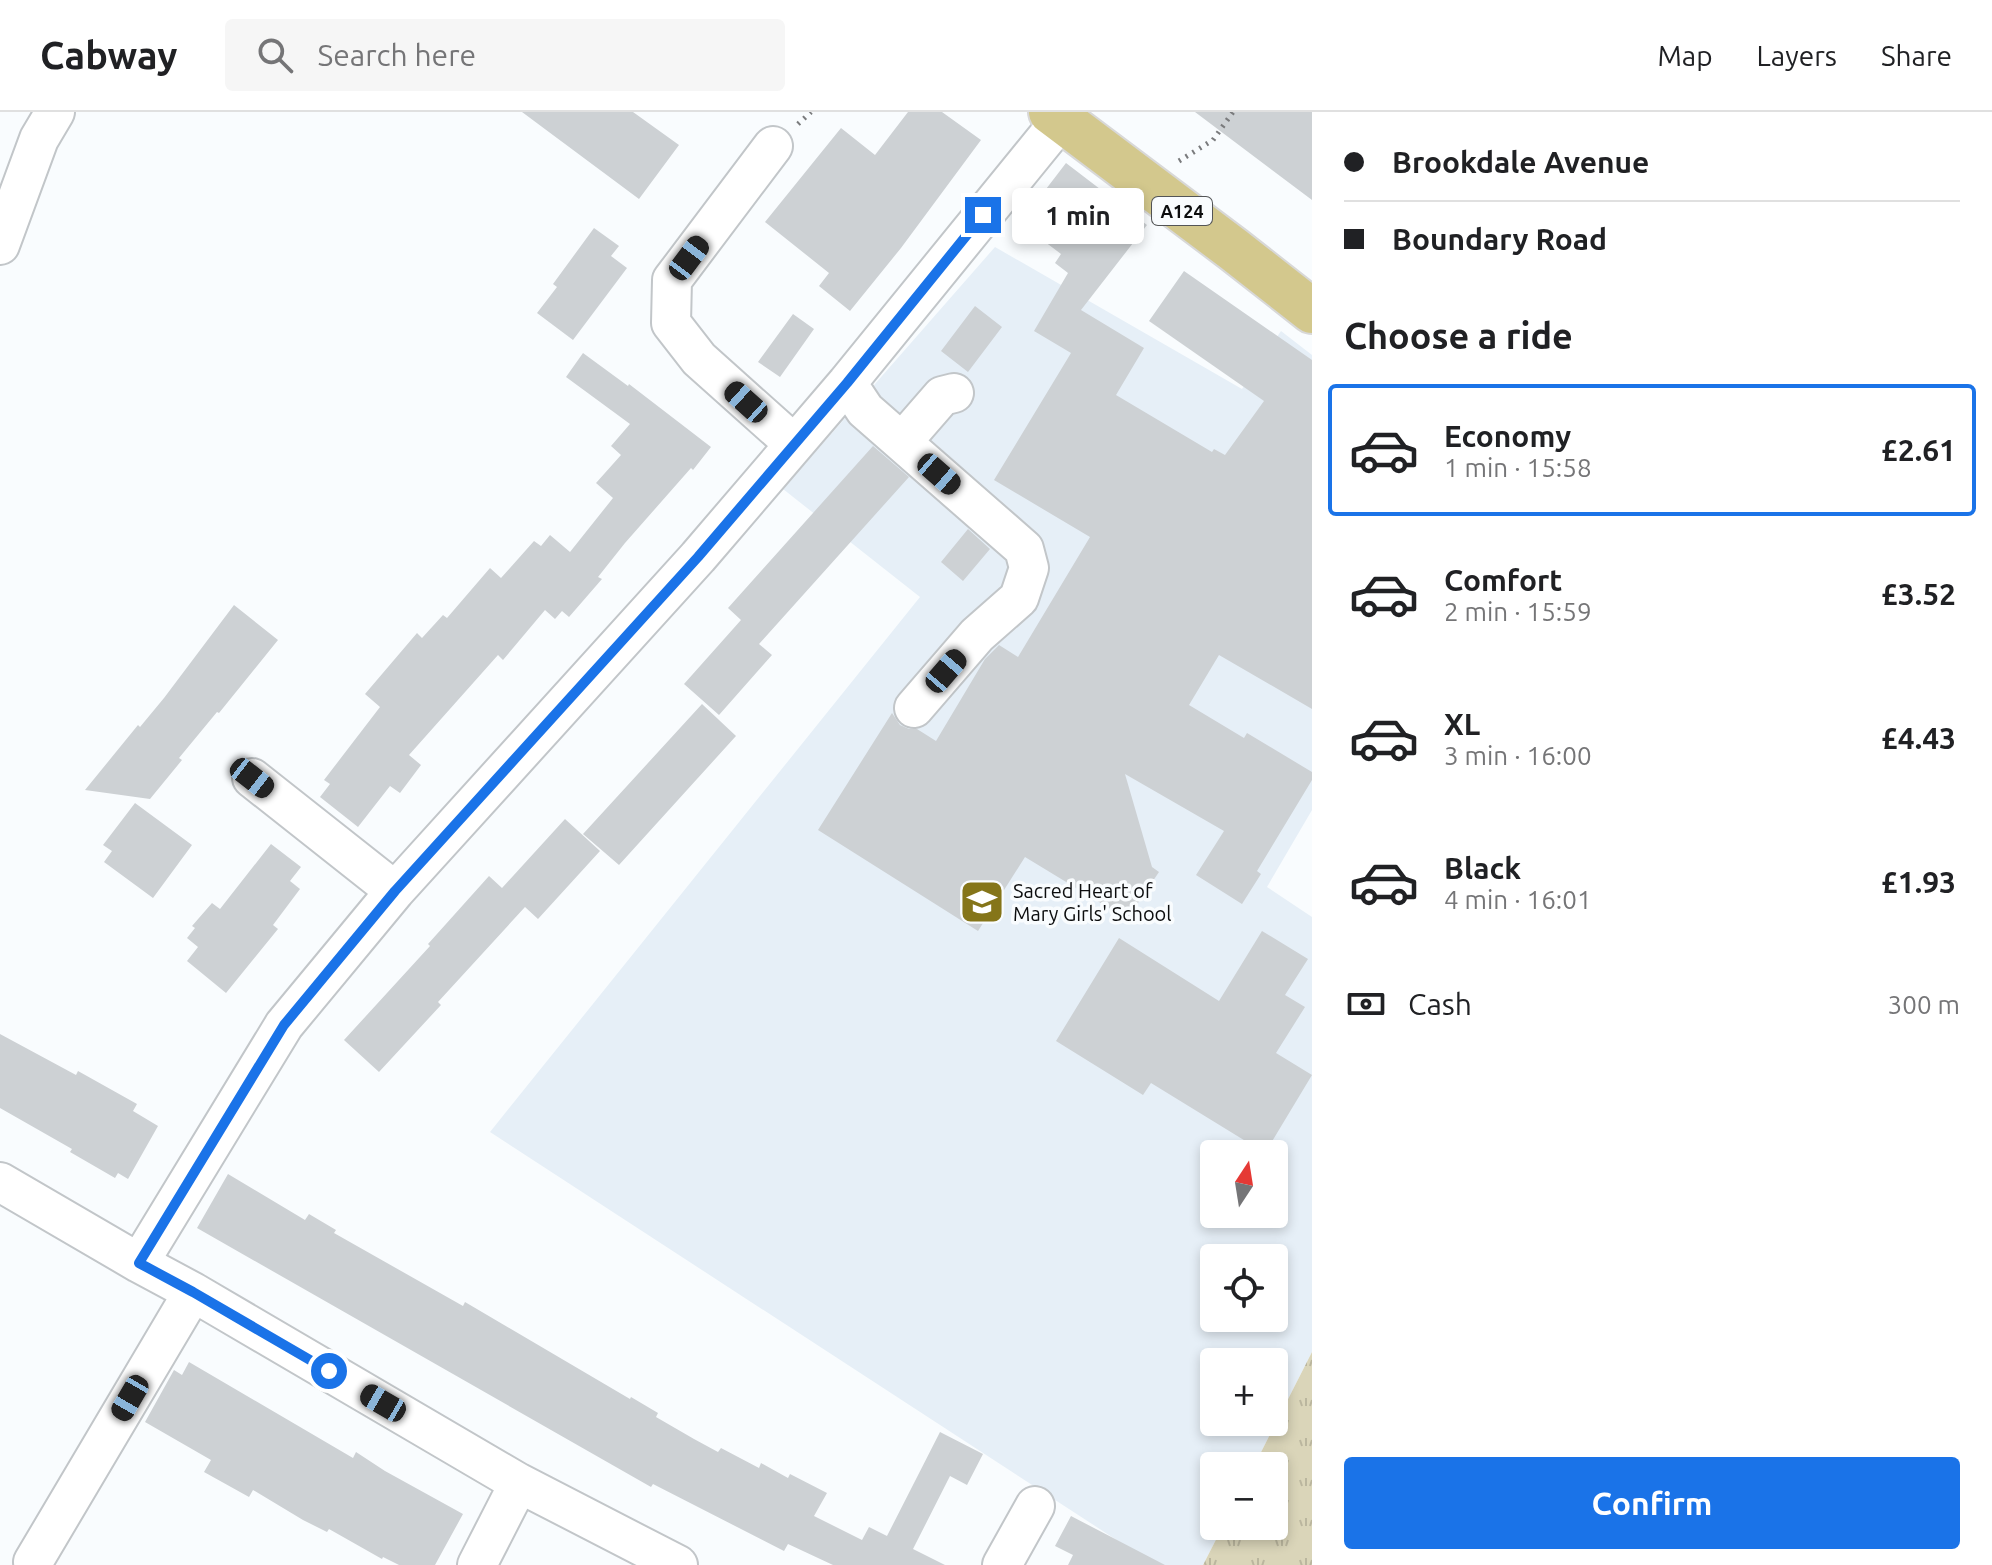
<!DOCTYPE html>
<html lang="en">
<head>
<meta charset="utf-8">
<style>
  body { margin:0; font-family:Ubuntu,sans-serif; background:#f6f6f6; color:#202124; height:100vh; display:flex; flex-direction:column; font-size:30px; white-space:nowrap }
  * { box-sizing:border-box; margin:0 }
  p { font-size:26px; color:#757577 }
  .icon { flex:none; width:44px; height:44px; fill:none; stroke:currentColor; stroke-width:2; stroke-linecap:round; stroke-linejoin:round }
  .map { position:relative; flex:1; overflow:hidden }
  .sheet { display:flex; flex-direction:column; background:#fff; width:680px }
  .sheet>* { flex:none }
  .top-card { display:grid; align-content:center; height:176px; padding:0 32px; background:#fff }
  .needle { width:52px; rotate:12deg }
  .tools { position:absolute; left:1200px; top:1028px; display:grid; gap:16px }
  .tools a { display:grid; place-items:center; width:88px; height:88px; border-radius:8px; background:#fff; box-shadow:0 4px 12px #0003; font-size:40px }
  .end { position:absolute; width:36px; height:36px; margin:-18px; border:10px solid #1a73e8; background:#fff; box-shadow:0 0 0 4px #fff }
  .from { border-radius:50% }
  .bubble { position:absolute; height:56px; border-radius:8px; background:#fff; box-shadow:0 4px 12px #0003; font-size:26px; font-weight:700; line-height:56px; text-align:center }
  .car { position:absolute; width:24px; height:48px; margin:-24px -12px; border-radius:10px; box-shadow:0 0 6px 2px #0007; background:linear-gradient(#222 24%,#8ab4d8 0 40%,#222 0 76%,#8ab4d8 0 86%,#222 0) }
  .top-card b { display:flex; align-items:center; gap:28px; height:76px; font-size:30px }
  .top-card b+b { border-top:2px solid #e0e0e0 }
  .top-card i { width:20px; height:20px; background:#202124 }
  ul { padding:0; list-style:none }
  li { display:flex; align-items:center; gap:24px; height:132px; margin:0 16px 12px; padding:0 16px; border:4px solid transparent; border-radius:8px }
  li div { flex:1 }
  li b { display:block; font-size:30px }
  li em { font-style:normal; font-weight:700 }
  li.on { border-color:#1a73e8 }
  li>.icon { width:72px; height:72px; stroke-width:1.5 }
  h2 { padding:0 32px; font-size:36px; line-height:96px }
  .pay { display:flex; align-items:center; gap:20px; height:88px; padding:0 32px; font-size:30px }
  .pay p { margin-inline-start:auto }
  .action { display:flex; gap:16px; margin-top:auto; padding:16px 32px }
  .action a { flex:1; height:92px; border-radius:8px; background:#1a73e8; color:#fff; font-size:32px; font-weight:700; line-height:92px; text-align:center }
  header { display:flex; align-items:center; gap:48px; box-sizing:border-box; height:112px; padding:0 40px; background:#fff; border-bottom:2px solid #e0e0e0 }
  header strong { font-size:38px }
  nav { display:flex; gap:44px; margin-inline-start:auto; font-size:28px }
  .search { width:560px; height:72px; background:#f6f6f6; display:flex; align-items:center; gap:20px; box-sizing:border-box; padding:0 28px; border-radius:8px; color:#757577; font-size:30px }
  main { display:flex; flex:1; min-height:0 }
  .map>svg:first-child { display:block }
</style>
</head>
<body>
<header>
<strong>Cabway</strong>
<div class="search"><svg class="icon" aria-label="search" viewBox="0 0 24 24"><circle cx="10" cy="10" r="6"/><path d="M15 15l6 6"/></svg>Search here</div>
<nav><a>Map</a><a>Layers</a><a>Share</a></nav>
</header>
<main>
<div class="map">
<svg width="1312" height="1453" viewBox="0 0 1312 1453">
  <defs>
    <pattern id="park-tufts" width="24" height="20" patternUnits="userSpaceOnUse" patternTransform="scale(2)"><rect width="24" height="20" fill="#dad5b9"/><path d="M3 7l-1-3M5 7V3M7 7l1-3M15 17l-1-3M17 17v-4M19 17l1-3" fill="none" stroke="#bab69e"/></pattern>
  </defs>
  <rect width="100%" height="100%" fill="#f9fcfe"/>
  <path fill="#e6eff7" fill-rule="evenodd" d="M995,135L1242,277L1281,219L1312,243V698L1267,775L1312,805V1240L1254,1354H1214V1414H1223L1203,1453H1155L490,1020L920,485L783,377ZM1214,1042H1274V1102H1214ZM1214,1146H1274V1206H1214ZM1214,1250H1274V1310H1214Z"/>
  <path fill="url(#park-tufts)" d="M1312,1240V1453H1203L1223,1414H1274V1354H1254Z"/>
  <path fill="#cdd1d4" d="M522,0H633L679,33L639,87Z
    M908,0H942L981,28L901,136L850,199L819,174L829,161L765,110L841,16L875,43Z
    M1195,0H1312V88Z
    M1066,51L1147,113L1081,198L1144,236L1116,283L1212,340L1214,337L1225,343L1264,289L1149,209L1184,159L1312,248V597L1219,543L1189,593L1244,626L1247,621L1312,660V668L1257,759L1261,762L1242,792L1196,763L1224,719L1125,662L1152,755L1159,760L1127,807L1025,745L978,819L818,718L892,601L900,613L909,617H917L936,629L985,547L999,533L1018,545L1090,425L994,368L1071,241L1034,219L1068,161L1055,151L1061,142L1020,111Z
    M594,116L619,134L611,144L627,156L573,228L537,201L557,175L553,172Z
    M975,194L1002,215L968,260L941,239Z
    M793,202L814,217L780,265L758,250Z
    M583,241L628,274L629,272L711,335L693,358L691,356L625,431L598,465L602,467L569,505L562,499L555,507L545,498L503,548L498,543L409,643L421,653L400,681L390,674L358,715L320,685L330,672L324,668L380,595L365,582L417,521L422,526L443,503L447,506L490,456L501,466L534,429L541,434L550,423L570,440L613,386L596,371L621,343L611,334L630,312L566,265Z
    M873,334L909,365L759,532L772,543L719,603L684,572L741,508L728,496Z
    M968,417L990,437L963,469L941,450Z
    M234,493L278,528L219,601L217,600L179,646L182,648L150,687L85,678L138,613L140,615L164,586Z
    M702,592L736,624L619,753L583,722Z
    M135,691L192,733L153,786L104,750L112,739L103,733Z
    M565,707L600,739L538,807L525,795L438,890L441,893L379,960L344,928L430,834L428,832L489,764L502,776Z
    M271,732L301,755L290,769L300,777L273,813L278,817L226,881L187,849L198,835L187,826L195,816L192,814L212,791L220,797Z
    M1262,819L1308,847L1285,883L1305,895L1276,941L1312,963L1265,1041L1151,971L1143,983L1056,929L1119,826L1219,889Z
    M0,922L76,963L78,959L137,992L133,999L158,1014L128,1067L118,1061L115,1066L70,1040L72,1037L0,996Z
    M228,1062L305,1108L309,1102L336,1118L334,1121L463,1194L465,1190L630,1287L631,1285L658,1301L656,1305L694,1327L718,1340L721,1336L759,1356L761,1351L788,1366L790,1362L827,1381L814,1404L862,1428L869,1415L887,1424L940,1320L983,1342L967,1373L950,1364L913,1437L945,1453H833L788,1432L784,1439L653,1372L651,1375L197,1116Z
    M189,1250L353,1346L356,1340L385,1359L463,1402L435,1453H399L383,1445L382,1447L329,1417L327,1420L303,1408L253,1378L249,1385L204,1360L211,1348L145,1310L174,1258L182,1263Z
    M1071,1404L1165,1453H1068L1073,1443L1055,1434Z"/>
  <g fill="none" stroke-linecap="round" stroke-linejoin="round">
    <g stroke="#c2c6c9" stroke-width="42">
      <path id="minor" d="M773,34L672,168L671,211L699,247L794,332
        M0,133L39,27L55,0
        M847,271L865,298L1024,437L1029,456L1019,486L977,523L914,596
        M902,330L942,284L954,281
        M252,666L395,779
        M0,1070L139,1151L193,1180L519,1371L678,1453
        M139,1151L284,913L395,779L698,445L847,271L1061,8
        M33,1450L193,1180
        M477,1453L519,1371
        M1002,1453L1035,1394"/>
    </g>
    <g stroke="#d8d8d8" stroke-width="48">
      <path id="major" d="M1051,0L1233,137L1312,199"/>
    </g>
    <path stroke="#7a7b7d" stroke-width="5" stroke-dasharray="2 6" stroke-linecap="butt" d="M798,12L811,0
      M1179,49L1213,28L1233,0"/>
    <use href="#minor" stroke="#fff" stroke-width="38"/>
    <use href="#major" stroke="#d3c88d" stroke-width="44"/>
  </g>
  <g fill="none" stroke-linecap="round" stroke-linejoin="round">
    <path stroke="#1a73e8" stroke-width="10" d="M329,1259L193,1180L139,1151L284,913L395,779L698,445L847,271L983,103"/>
  </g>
  <defs>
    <g id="school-square" transform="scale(2.3)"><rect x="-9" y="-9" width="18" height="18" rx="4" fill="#857519" stroke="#f9fcfe"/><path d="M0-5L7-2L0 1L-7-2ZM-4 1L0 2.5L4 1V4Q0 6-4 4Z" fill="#fff"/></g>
  </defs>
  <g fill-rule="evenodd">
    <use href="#school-square" x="982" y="790"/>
  </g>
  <g text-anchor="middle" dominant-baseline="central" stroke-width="7" stroke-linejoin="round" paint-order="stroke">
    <rect fill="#f9fcfe" stroke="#535556" stroke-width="2" x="1152" y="85" width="60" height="28" rx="6"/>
    <g font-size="18" font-weight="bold" fill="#0c0d0e">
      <text x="1182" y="99">A124</text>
    </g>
    <g font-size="20" fill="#0c0d0e" stroke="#f9fcfe" text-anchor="start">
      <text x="1013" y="778">Sacred Heart of<tspan x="1013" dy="23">Mary Girls' School</tspan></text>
    </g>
  </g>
</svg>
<div class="tools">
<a><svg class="needle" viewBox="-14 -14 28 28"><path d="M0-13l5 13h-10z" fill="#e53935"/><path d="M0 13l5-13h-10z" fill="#757577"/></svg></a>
<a><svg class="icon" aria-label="locate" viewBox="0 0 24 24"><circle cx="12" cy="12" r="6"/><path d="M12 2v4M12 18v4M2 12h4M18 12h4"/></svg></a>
<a>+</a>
<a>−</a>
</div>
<i class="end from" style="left:329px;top:1259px"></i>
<i class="end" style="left:983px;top:103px"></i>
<div class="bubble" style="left:1012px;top:76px;width:132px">1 min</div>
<i class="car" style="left:689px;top:146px;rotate:37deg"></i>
<i class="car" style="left:746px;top:290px;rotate:312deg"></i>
<i class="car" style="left:939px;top:362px;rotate:131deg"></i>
<i class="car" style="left:946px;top:559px;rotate:41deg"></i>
<i class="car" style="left:252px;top:666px;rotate:128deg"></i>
<i class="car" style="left:130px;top:1286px;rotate:210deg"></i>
<i class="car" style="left:383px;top:1291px;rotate:300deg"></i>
</div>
<section class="sheet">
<div class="top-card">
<b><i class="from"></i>Brookdale Avenue</b>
<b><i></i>Boundary Road</b>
</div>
<h2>Choose a ride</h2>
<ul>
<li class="on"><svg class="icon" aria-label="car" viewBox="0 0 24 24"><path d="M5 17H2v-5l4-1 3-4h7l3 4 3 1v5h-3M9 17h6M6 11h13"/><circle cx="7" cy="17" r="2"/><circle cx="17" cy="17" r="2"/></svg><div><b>Economy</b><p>1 min · 15:58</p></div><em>£2.61</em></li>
<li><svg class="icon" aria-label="car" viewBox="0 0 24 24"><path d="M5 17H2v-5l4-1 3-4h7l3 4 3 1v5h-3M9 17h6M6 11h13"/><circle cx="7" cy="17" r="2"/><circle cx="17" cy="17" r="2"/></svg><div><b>Comfort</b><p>2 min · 15:59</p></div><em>£3.52</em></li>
<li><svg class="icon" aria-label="car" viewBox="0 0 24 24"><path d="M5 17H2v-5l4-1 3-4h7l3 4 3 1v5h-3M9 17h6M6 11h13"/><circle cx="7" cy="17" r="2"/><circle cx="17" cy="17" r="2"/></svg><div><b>XL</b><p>3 min · 16:00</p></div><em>£4.43</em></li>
<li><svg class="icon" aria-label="car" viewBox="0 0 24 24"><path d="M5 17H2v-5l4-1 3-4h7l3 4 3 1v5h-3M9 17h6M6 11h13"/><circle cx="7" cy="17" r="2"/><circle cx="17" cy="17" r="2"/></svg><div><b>Black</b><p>4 min · 16:01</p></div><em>£1.93</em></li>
</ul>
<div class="pay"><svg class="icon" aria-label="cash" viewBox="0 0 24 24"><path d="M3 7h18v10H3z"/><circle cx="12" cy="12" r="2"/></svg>Cash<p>300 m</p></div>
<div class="action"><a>Confirm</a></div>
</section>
</main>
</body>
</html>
